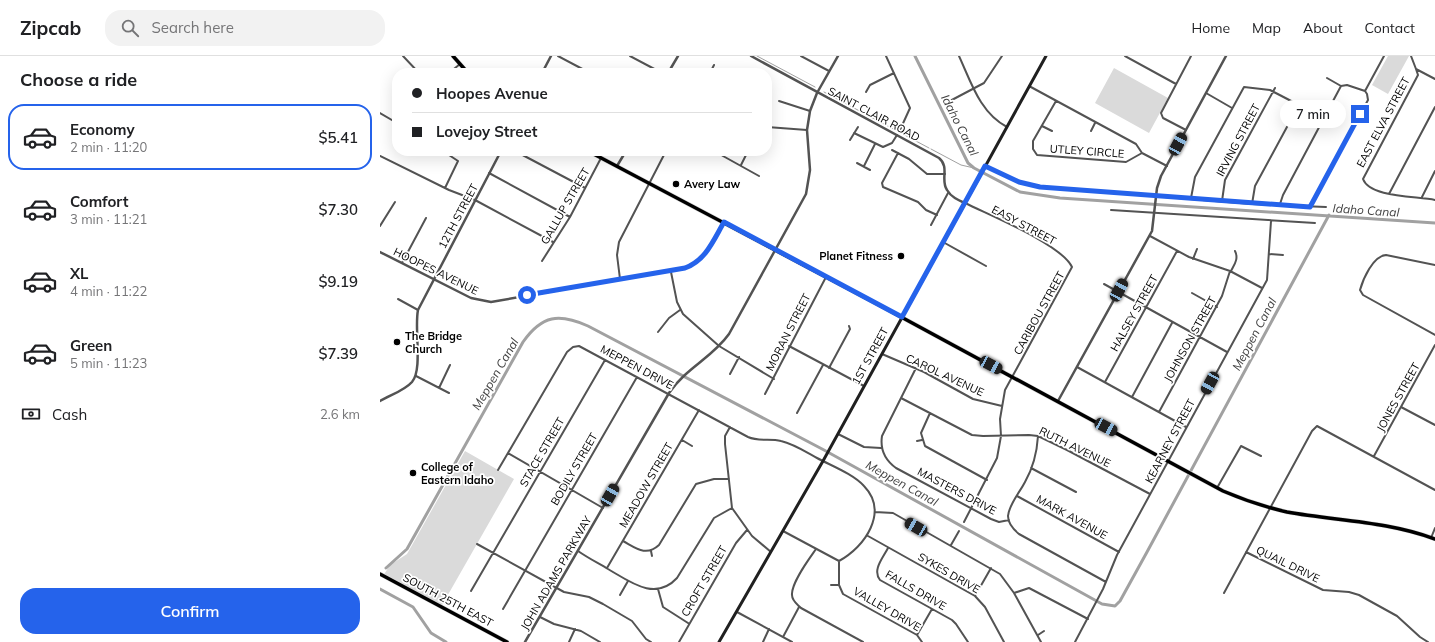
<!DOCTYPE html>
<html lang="en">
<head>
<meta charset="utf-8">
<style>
  body { margin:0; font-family:Mulish,sans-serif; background:#f2f2f2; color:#202124; height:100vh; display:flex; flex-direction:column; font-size:15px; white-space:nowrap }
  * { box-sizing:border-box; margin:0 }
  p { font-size:13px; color:#757577 }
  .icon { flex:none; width:22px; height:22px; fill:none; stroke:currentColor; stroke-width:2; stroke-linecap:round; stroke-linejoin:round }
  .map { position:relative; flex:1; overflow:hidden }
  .sheet { display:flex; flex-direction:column; background:#fff; width:380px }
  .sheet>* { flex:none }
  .top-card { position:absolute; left:12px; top:12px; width:380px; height:88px; border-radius:16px; box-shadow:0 4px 16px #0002; display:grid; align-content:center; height:88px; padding:0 20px; background:#fff }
  .end { position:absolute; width:18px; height:18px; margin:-9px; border:5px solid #2563eb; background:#fff; box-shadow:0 0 0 2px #fff }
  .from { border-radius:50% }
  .bubble { position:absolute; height:28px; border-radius:14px; background:#fff; box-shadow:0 4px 16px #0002; font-size:13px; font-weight:600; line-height:28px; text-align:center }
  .car { position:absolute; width:12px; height:24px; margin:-12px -6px; border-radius:5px; box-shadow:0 0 3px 1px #0007; background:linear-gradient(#222 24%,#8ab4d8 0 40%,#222 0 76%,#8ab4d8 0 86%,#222 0) }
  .top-card b { display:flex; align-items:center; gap:14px; height:38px; font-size:15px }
  .top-card b+b { border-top:1px solid #e0e0e0 }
  .top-card i { width:10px; height:10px; background:#202124 }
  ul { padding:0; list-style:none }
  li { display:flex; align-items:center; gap:12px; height:66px; margin:0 8px 6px; padding:0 12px; border:2px solid transparent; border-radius:16px }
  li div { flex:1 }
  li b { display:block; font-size:15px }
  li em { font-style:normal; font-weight:600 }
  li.selected { border-color:#2563eb }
  li>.icon { width:36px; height:36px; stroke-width:1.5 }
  h2 { padding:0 20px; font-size:18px; line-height:48px }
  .pay { display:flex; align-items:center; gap:10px; height:44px; padding:0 20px; font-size:15px }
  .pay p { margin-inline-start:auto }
  .action { display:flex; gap:8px; margin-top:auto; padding:8px 20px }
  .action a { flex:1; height:46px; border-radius:16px; background:#2563eb; color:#fff; font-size:16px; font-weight:600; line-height:46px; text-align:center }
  header { display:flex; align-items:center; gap:24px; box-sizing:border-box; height:56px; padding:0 20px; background:#fff; border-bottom:1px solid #e0e0e0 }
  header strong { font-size:19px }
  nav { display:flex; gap:22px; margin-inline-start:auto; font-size:14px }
  .search { width:280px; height:36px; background:#f2f2f2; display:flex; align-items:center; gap:10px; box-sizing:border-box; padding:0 14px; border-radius:16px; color:#757577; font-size:15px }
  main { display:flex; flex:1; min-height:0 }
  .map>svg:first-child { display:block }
</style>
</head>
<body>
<header>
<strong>Zipcab</strong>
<div class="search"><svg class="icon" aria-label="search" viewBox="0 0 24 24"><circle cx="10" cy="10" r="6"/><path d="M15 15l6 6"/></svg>Search here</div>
<nav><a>Home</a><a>Map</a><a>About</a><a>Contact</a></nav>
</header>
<main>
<section class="sheet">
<h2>Choose a ride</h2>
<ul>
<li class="selected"><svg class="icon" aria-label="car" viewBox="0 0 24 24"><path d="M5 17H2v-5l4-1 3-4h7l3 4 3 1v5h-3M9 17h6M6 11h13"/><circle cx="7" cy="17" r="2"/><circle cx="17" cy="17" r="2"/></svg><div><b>Economy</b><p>2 min · 11:20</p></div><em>$5.41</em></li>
<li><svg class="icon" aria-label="car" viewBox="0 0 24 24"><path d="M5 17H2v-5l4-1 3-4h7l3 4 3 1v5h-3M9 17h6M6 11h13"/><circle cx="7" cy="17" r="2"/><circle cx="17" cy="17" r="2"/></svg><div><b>Comfort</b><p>3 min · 11:21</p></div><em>$7.30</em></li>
<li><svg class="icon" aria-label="car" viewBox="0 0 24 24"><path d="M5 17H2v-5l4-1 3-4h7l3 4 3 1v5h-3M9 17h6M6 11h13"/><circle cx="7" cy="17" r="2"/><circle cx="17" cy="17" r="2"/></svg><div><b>XL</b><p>4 min · 11:22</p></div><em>$9.19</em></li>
<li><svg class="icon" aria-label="car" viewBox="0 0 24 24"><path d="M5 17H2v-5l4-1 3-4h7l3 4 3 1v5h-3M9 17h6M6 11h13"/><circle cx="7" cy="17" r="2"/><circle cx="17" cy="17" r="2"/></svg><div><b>Green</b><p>5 min · 11:23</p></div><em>$7.39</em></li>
</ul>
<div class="pay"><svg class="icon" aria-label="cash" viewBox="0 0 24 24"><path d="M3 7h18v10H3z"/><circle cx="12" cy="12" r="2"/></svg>Cash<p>2.6 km</p></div>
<div class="action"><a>Confirm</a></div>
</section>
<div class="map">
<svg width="1055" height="586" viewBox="0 0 1055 586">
  <rect width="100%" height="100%" fill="#fff"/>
  <path fill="#dadada" d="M1008,0H1029L1008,38L992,29Z
    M734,12L788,42L769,77L715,47Z
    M85,395L134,423L61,551L3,520L10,509L27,498Z"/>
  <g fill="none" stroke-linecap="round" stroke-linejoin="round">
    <path stroke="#a1a1a1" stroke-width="1" d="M377,0L435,31
      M444,36L549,92
      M551,93L581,109L594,112"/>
    <path stroke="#a1a1a1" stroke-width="3" d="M535,0L588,107L594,112L640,136L680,142L1055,167
      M6,512L27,493L143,286C162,259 179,257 208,270L444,394L722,548L735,550L740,545L767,496L949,159
      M0,533L33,551L51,577L66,586"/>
    <g stroke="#dbdbdb" stroke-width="4.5">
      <path id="primary" d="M73,0L88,17
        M208,95L499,249L843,435C864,444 885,451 907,456C957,465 1007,465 1055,483
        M0,518L127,586"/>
    </g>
    <path stroke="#535353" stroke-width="2" d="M23,0L39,17
      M178,0L210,17
      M250,0L282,17
      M421,0L449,15
      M506,0L530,52L520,74
      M579,0C591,26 600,57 627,71
      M745,0L796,28
      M1031,0L1036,13L1055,23
      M1036,13L1038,19L983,123C990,142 1037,140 1055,144
      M69,17L80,8
      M330,17L334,9
      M947,22L961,30L967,29L985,35
      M649,30L756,88L762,97L787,110
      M985,35L1004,0
      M486,36L490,29L514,17
      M826,37L852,52
      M399,45L430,55
      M676,45L653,85V93L657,99L746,106L762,97
      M568,46L604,27L622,0
      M0,57L17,67
      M662,70L672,75
      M387,71L427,74
      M806,74L783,62L781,57L811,0
      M711,75L715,67
      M474,77L503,91L512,87L517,79
      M470,84L478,71
      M512,94L529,103L547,118H565
      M63,95L78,105L65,132
      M135,95L205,132
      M334,95L379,120
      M518,97L502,127L503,131L538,146L546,154L557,159
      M0,100L69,134L95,144L173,186
      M477,107L490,114
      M361,109L368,95
      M484,110L495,88
      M605,110L639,126L660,131L872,148L946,151
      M109,117L190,161
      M1009,138L1055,51
      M1042,141L1055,115
      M811,142L815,121L864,31L890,34L944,62
      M842,145L845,124L895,32
      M872,148L875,130L921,45
      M900,148L903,139L961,30
      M930,150L988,44L987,38L985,35
      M731,154L935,167
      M551,169L568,137
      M0,170L15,146
      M770,180L809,201L850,215L882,232
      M563,186L606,210
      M889,198L903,199
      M813,203L817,193
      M162,205L190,161L221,102
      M22,207L46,162
      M1055,209L1006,199C993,200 983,223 980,234L983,239L1055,279
      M851,215C854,209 859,203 855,195
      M291,216L297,246L303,258L339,290L394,323
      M240,223L237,199L239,186L286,95
      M724,228L847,296
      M812,237L837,251
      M18,243L38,254
      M278,276L289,262L300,254
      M409,290L484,330
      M502,298L544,316L593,343L622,350
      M697,311L806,371
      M449,312L470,273L469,270
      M536,312L502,380C500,393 505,404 516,412L611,463L619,466L629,464
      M350,318L359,301
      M36,320L69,337
      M725,326L797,195
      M59,332L70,309
      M385,338L446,221
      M752,341L792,267
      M521,342L592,379L603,380L649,379L658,380L687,394L770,438
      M1021,351L1055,369
      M779,356L842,240L850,215
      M417,357L443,309
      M550,357L541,377L545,390L607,424
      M350,371L345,380V388L352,452L372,480L391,496
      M458,378L484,391L501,392
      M658,380C657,396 653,412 645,426C640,436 629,448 628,460C628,467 633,473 639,478L726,526
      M302,384L312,390
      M537,385L542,384
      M128,397L223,452
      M994,400L1055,289
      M651,412L696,436
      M118,414L187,296L193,291L199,290L368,381C379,386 390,382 401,385C414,388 426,396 437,402C452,410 473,418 484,430C509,456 485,491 459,505
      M837,432L861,390L881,400
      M637,440L739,496
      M495,456L513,457L620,518L634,537L661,586
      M584,466L617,402L621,380L620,363L625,334L692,211C681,188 609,159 585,147
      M403,475L459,505
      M488,480L595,540L605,551L624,586
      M1051,482L1055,472
      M243,485C256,492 266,501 279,489L316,428L334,423H349
      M97,488L184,536L209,541L223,548L252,565L266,583L271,586
      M571,489L579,475
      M508,492C503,502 492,514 500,524L572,564L576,568L588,586
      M436,493C429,503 411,527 412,539C412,545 417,548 421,552L483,586
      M198,495C208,502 218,507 228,513C249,525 275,546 297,522L334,462L352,452
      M271,495L272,500
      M866,496L943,534L969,536L979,539L1017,560L1040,581L1048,586
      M459,505V529L463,538L537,579L542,586
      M227,512L319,354
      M451,529H459
      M278,533L283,551L308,567
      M91,535L225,304
      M634,537L649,532L708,563
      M844,537L932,375L937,370L1055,434
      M240,539L248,525
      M595,540L611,512
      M123,553L257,321
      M357,556L412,586
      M160,561L174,568L201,575L220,586
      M537,579L552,553
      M658,579L664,575
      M403,581L419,551
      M189,586L195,573
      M299,586L356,487L367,474
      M383,586L389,573
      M695,586L723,533L737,499L887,224L891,165"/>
    <path stroke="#535353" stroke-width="2.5" d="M371,0L559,102C570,111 560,124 567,134C571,141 578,144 585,147
      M162,17L171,0
      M288,17L298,0
      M237,110L246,95
      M0,196L91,242L111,246L305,212C326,204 333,186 344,167
      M0,345C10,339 24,335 32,326C43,313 34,273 38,254L121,95
      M678,345L772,175L777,132L781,120L846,0
      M145,586L289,337C306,312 332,302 349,278L426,138L430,114L427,74L430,55L437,37L458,0"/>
    <path stroke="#202020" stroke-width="3" d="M339,586L443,405L666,0"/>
    <use href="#primary" stroke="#000" stroke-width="3.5"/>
  </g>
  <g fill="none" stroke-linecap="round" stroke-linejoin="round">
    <path stroke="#2563eb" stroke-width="5" d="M147,239L305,212C326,204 333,185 344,166L522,261L605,110L639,126L660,131L930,151L980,58"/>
  </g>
  <g fill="#000" stroke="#fff" stroke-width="1.5">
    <circle cx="296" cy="128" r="4"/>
    <circle cx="521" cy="200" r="4"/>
    <circle cx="17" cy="286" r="4"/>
    <circle cx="33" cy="417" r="4"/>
  </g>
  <g text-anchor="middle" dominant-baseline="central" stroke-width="3.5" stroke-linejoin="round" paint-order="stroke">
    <g font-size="11" fill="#000" stroke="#fff">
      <text transform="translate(494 58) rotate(28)">SAINT CLAIR ROAD</text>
      <text transform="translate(1003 66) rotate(-62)">EAST ELVA STREET</text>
      <text transform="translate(858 84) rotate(-62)">IRVING STREET</text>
      <text transform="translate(707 95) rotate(4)">UTLEY CIRCLE</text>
      <text transform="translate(185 150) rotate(-60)">GALLUP STREET</text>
      <text transform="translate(78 160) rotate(-62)">12TH STREET</text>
      <text transform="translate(644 169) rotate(28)">EASY STREET</text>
      <text transform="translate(56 215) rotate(26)">HOOPES AVENUE</text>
      <text transform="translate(659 257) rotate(-61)">CARIBOU STREET</text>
      <text transform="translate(754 257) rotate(-61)">HALSEY STREET</text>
      <text transform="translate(408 276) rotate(-63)">MORAN STREET</text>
      <text transform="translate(810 283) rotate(-61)">JOHNSON STREET</text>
      <text transform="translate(490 300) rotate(-61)">1ST STREET</text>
      <text transform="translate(257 311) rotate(28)">MEPPEN DRIVE</text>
      <text transform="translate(565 319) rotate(25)">CAROL AVENUE</text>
      <text transform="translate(1018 341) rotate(-61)">JONES STREET</text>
      <text transform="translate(790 385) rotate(-62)">KEARNEY STREET</text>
      <text transform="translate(695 391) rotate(26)">RUTH AVENUE</text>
      <text transform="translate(162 396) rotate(-60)">STACE STREET</text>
      <text transform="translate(194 413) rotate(-60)">BODILY STREET</text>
      <text transform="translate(266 429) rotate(-60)">MEADOW STREET</text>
      <text transform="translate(577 435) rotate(28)">MASTERS DRIVE</text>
      <text transform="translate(692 461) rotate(29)">MARK AVENUE</text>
      <text transform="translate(908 508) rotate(26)">QUAIL DRIVE</text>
      <text transform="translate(176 517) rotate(-60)">JOHN ADAMS PARKWAY</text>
      <text transform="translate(569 517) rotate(30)">SYKES DRIVE</text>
      <text transform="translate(324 525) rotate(-60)">CROFT STREET</text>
      <text transform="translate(536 534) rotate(30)">FALLS DRIVE</text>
      <text transform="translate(68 544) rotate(28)">SOUTH 25TH EAST</text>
      <text transform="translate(507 553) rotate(30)">VALLEY DRIVE</text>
    </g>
    <g font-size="11" font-weight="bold" fill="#000" stroke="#fff" text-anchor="start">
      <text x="304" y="128">Avery Law</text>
      <text x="513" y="200" text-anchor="end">Planet Fitness</text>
      <text x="25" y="280">The Bridge<tspan x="25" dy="13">Church</tspan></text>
      <text x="41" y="411">College of<tspan x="41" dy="13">Eastern Idaho</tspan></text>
    </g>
    <g font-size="12" font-style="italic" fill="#424242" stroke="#fff">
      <text transform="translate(580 69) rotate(63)">Idaho Canal</text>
      <text transform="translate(986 154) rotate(4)">Idaho Canal</text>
      <text transform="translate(874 278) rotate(-62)">Meppen Canal</text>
      <text transform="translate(115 318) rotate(-60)">Meppen Canal</text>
      <text transform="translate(522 427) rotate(29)">Meppen Canal</text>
    </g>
  </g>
</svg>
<i class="end from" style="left:147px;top:239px"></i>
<i class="end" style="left:980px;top:58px"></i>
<div class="bubble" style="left:900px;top:44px;width:66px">7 min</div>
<i class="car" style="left:798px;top:88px;rotate:28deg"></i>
<i class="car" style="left:739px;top:234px;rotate:28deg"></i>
<i class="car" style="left:611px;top:309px;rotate:118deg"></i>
<i class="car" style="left:830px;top:327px;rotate:209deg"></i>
<i class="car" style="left:726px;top:371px;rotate:118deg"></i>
<i class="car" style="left:230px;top:439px;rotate:30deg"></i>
<i class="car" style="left:536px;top:471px;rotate:300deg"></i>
<div class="top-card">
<b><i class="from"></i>Hoopes Avenue</b>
<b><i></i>Lovejoy Street</b>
</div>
</div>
</main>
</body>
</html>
